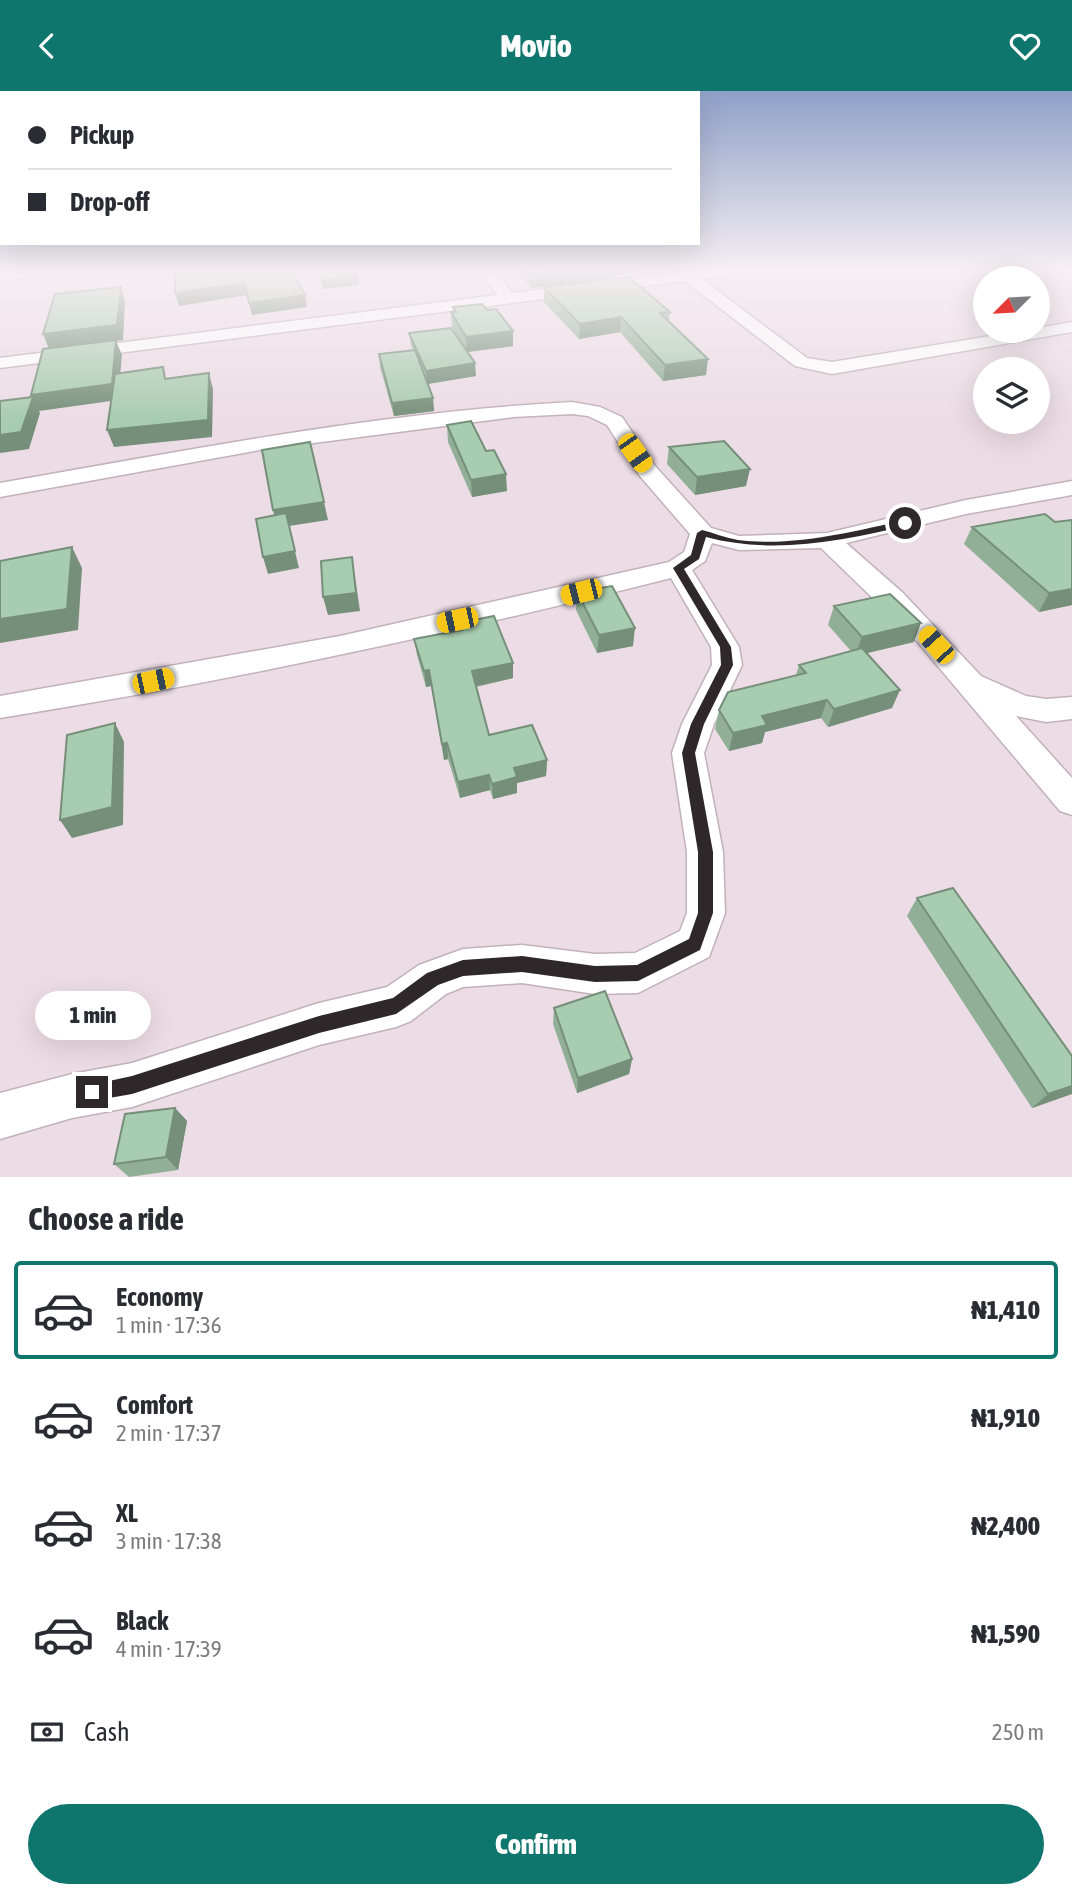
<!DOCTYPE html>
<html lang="en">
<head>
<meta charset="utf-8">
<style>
  body { margin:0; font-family:"Asap Condensed",sans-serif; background:#f7f7f7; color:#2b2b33; height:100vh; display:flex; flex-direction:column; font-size:26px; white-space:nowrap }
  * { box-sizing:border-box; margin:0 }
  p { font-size:23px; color:#7c7c81 }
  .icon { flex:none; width:38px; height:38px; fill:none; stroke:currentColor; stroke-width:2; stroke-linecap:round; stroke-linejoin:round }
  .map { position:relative; height:1086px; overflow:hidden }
  .drawer { display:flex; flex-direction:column; background:#fff; flex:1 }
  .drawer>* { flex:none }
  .guide { position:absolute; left:0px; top:0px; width:700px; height:154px; box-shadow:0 7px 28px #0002; display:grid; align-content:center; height:154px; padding:0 28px; background:#fff }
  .needle { width:46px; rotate:246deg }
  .buttons { position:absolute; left:973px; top:175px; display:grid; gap:14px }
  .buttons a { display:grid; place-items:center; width:77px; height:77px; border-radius:50%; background:#fff; box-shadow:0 7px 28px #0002; font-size:35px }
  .end { position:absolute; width:32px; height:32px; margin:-16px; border:9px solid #2e282b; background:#fff; box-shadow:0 0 0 4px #fff }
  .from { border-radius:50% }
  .bubble { position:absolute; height:49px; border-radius:24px; background:#fff; box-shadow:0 7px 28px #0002; font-size:23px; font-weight:800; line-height:49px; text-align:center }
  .car { position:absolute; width:21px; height:42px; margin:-21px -10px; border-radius:9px; box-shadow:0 0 5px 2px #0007; background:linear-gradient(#f5c518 24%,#345 0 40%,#f5c518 0 76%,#345 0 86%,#f5c518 0) }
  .guide b { display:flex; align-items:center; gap:24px; height:66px; font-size:26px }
  .guide b+b { border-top:2px solid #e1e1e2 }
  .guide i { width:18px; height:18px; background:#2b2b33 }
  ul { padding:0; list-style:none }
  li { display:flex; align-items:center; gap:21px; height:98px; margin:0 14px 10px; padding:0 14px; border:4px solid transparent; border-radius:7px }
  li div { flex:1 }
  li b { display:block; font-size:26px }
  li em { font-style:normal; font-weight:800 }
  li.current { border-color:#0f766e }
  li>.icon { width:63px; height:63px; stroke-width:1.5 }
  h2 { padding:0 28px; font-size:32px; line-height:84px }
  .pay { display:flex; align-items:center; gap:18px; height:77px; padding:0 28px; font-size:26px }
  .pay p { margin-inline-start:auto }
  .primary-button { display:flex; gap:14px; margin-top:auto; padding:14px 28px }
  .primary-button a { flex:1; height:80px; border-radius:42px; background:#0f766e; color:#fff; font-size:28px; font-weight:800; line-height:80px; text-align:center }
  header { display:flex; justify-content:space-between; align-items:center; height:91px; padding:0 28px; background:#0f766e; color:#fff; font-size:32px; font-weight:800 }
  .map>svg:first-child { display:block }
</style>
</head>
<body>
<header><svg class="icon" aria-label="back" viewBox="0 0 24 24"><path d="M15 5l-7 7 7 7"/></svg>Movio<svg class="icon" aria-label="heart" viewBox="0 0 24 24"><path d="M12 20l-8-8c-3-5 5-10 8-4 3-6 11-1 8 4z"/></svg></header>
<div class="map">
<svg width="1072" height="1086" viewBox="0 0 1072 1086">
  <rect width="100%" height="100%" fill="#ecdce5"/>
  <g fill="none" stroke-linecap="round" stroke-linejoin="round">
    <g stroke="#c1b1ba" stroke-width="3">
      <path id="minor" d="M73,178L66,182L7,189L0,185L2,181Z
        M477,178H492L513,202L706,178H750L743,182L702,188L807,267L832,271L1021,240H1038V237L1072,231V241L832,283L795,275L685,190L0,277V267L498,204Z
        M572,311L600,316L622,326L655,375L711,437L739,445L827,442L966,409L1072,390V404L966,423L846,452L903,502L981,585L1026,605L1046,608L1072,606V628L1046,631L1016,625L1072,687V724L1060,720L915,548L821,457L739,459L712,452L705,470L692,479L739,556L742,574L714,633L704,662L723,761L725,822L709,866L638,902L595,903L522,892L463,896L446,903L411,930L396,936L319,954L132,1016L72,1027L0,1048V1002L72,983L132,972L319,912L387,896L419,874L463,858L522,854L595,863L635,862L680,840L687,822V761L672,662L682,633L712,574L711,556L671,487C449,543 226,591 0,627V605L340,545L669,471L684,461L690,443L639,384L607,334L588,325L572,323L513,326L260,359L0,406V392C189,359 380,321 572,311Z"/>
    </g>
    <use href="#minor" fill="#fff" fill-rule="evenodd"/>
  </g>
  <path fill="#90af96" d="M513,178H641L640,181L614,184L613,187L531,197Z
    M544,196L670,221L669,230L706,284L663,290L620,241L579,248L544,211Z
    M453,216L513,255L467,261L476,285L428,293L433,307L434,320L394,325L380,276L379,263L413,259L411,254L409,242L464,256L452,236L451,221H453Z
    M447,334L507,400L472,406L448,351Z
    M669,356L746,395L695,404L667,373Z
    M1055,431L1072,514L1039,521L964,453L972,436Z
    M577,501L633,555L597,562L576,519Z
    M834,515L914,551L866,562L892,617L828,636L821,627L765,641L762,652L729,660L715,638L719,619L796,584L799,574L851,560L828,534Z
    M459,532L513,587L476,596L489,644L547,669L546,685L517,692V702L493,708L490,699L460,707L448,668L444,669L431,595L426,596L417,564L414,548L460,539Z
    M917,807L1072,965L1071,1003L1032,1017L907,825Z
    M554,917L632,968L629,983L577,1002L553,933Z
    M175,1017L187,1030L178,1079L129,1086L114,1073Z"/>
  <path fill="#768f7a" d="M573,178H641L640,181L614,184L613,187L531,197V183Z
    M358,185L359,194L323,198L321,189Z
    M245,192L248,204L179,215L175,202Z
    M121,196L125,210L123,249L116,250L122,264L118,309L39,320L40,322L29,358L0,362V344L33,307L31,304L49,258L43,243Z
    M305,204L307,216L252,224L249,212Z
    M621,226L620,241L579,248L580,233Z
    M513,240V255L467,261L466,246Z
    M708,268L706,284L663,290L665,274Z
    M475,272L476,285L427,293L426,280Z
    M209,282L213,298L212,346L114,356L107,339Z
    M433,307L434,320L394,325L392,312Z
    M750,378L746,395L695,404L697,386Z
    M506,383L507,400L472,406L471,389Z
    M324,411L328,429L289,435L299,477L268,483L263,466L277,437L273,419Z
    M72,456L82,477L78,539L0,552V528Z
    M352,466L360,520L328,524L323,506Z
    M1072,498V514L1039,521L1049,502Z
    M921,532L914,551L855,565L862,546Z
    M635,537L633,555L597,562L599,544Z
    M513,572V587L473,596L472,580Z
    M429,579L431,595L426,596L424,580Z
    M900,599L892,617L828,636L834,618Z
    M827,609L821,627L765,641L762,652L729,660L733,642L762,625Z
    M115,632L124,651L123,734L72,747L60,729Z
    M447,652L448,668L444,669L442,653Z
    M547,669L546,685L517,692V702L493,708L492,693L514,677Z
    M489,684L490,699L460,707L458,691Z
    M632,968L629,983L577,1002L578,987Z
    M1072,995V1003L1032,1017L1048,1003Z
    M175,1017L187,1030L178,1079L166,1066Z"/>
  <path fill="#a8ccaf" stroke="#768f7a" stroke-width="2" d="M175,178H291L305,204L249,212L245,192L175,202Z
    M318,178H355L358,185L321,189Z
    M526,178H573L531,183Z
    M629,186L670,221L660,222L708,268L665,274L621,226L580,233L544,196Z
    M121,196L117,234L43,243L55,203Z
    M482,213L487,219L496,218L513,240L466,246L451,221H456L453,216Z
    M451,237L475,272L426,280L409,242Z
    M116,249L112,293L31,304L43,258Z
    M415,259L433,307L392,312L379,263Z
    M163,276L165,288L209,282L208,329L107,339L115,283Z
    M33,306L21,341L0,344V310Z
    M471,330L486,360L494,359L506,383L471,389L447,334Z
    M724,350L750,378L697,386L669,356Z
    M310,351L324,411L273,419L262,359Z
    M286,422L295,460L263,466L256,428Z
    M1045,423L1055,431L1072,429V498L1049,502L972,436Z
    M72,456L67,518L0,528V470Z
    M352,466L356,502L323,506L321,470Z
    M612,495L635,537L599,544L577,501Z
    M890,503L921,532L862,546L834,515Z
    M494,525L513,572L472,580L489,644L532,634L547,669L514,677L517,686L492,693L489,684L458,691L447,652L442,653L429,579L424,580L414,548L462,539L459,532Z
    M862,557L900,599L834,618L827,609L762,625L767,634L733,642L719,619L728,601L806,582L799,574Z
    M115,632L112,716L60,729L67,644Z
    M953,797L1072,965V995L1048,1003L917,807Z
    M605,900L632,968L578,987L554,917Z
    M175,1017L166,1066L114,1073L125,1023Z"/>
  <linearGradient id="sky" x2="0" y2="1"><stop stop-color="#8fa0c8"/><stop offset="0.54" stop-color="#f6eff3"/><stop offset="1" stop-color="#f6eff3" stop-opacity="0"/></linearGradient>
  <rect width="1072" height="330" fill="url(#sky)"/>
  <path fill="#2e282b" d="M905,429L909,434C842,450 773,464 706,446L699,468L684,478L731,556L733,574L704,633L695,662L713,761V822L700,859L638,890L595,891L522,881L463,885L438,894L396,923L319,942L132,1003L92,1010L86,1007L83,1001L86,995L132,985L319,925L393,907L427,882L463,869L522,865L595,875L637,874L689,848L698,822V761L682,662L691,633L721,574L720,556L673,477L691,464L697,442L702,439C714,442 726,447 738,449C793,456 852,441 905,429Z"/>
</svg>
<div class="buttons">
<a><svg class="needle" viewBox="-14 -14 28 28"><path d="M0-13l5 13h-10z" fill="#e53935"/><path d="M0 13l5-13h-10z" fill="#7c7c81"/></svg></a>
<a><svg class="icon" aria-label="layers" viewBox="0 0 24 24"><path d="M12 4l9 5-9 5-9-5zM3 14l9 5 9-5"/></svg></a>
</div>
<i class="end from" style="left:905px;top:432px"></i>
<i class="end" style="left:92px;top:1001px"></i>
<div class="bubble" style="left:35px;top:900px;width:116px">1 min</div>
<i class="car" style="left:635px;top:362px;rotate:145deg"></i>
<i class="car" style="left:581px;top:501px;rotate:256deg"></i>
<i class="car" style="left:457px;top:529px;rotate:258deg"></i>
<i class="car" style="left:936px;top:554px;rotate:318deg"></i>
<i class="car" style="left:153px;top:590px;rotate:78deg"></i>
<div class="guide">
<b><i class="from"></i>Pickup</b>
<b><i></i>Drop-off</b>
</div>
</div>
<section class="drawer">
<h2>Choose a ride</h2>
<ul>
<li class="current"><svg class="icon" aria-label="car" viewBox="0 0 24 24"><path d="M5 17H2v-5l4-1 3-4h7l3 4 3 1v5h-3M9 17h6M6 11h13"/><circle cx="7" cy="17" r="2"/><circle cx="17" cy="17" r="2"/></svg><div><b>Economy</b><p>1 min · 17:36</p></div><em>₦1,410</em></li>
<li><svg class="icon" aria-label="car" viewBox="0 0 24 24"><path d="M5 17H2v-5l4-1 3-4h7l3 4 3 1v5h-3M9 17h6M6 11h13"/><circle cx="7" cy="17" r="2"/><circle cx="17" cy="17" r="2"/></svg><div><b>Comfort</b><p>2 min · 17:37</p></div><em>₦1,910</em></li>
<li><svg class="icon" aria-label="car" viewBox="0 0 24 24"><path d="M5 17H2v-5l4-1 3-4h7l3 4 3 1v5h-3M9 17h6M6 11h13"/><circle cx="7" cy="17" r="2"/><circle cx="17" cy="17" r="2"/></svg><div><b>XL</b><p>3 min · 17:38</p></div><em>₦2,400</em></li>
<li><svg class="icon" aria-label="car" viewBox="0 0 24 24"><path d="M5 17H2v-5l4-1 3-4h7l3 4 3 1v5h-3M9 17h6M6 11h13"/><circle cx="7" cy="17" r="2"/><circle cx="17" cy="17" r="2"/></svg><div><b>Black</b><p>4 min · 17:39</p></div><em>₦1,590</em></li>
</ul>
<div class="pay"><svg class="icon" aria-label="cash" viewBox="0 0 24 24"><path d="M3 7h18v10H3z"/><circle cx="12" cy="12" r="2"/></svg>Cash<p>250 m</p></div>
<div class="primary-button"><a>Confirm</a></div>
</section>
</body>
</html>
